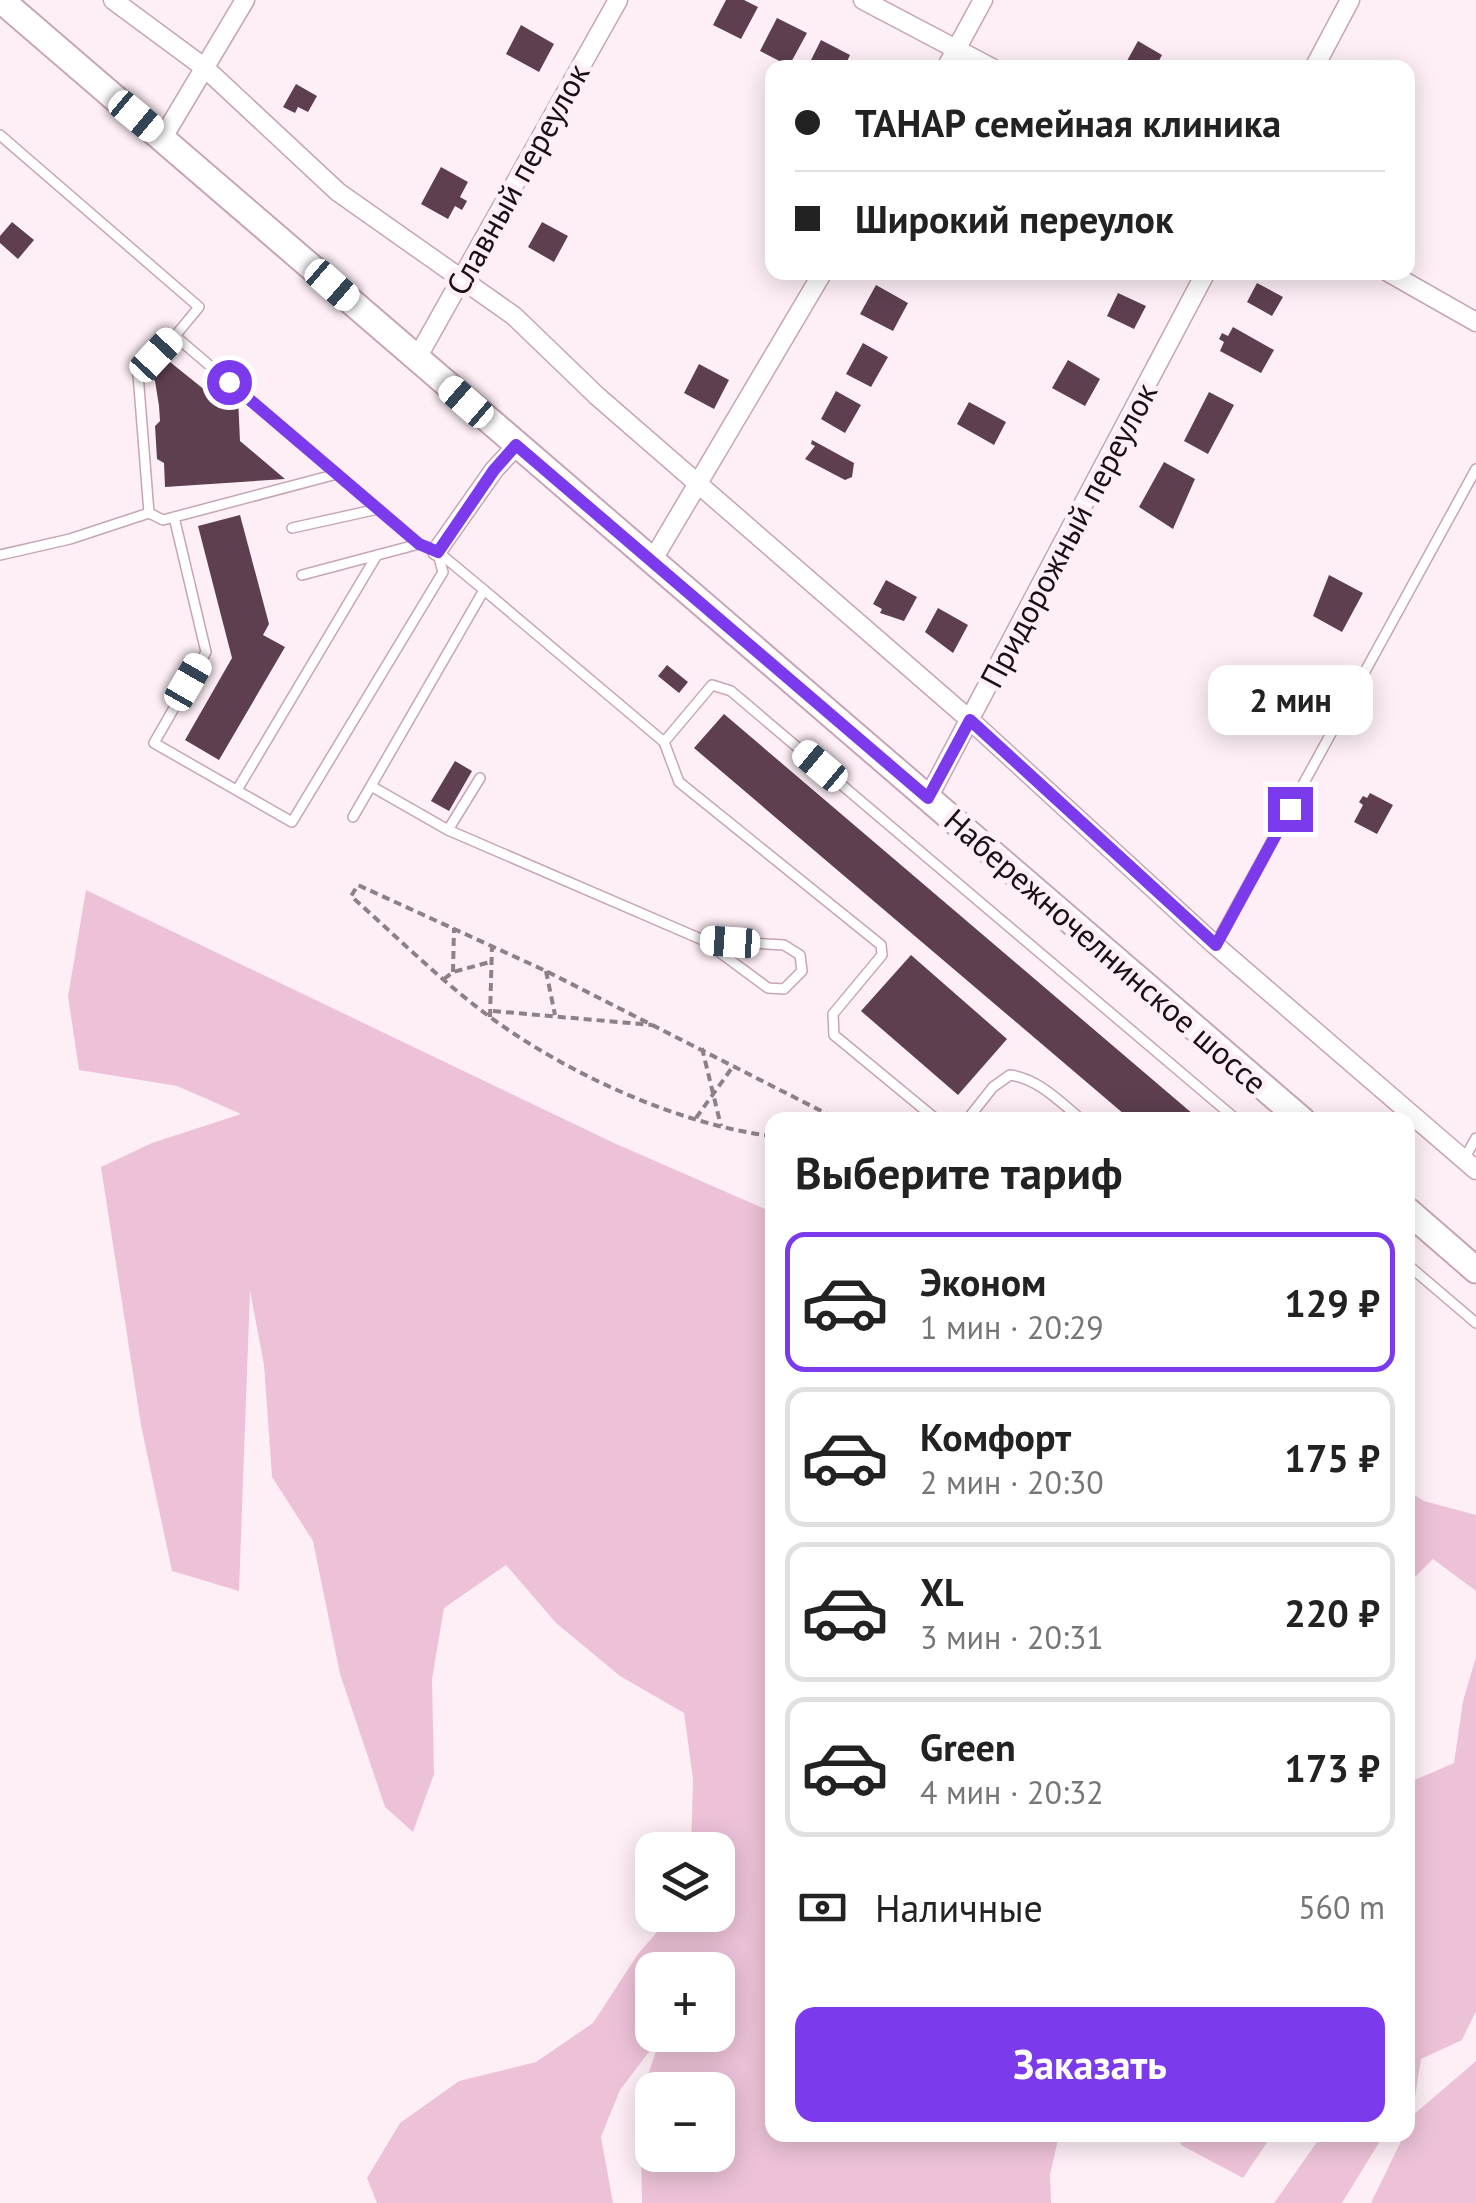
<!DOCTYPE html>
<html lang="ru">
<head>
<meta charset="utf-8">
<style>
  body { margin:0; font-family:"PT Sans",sans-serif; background:#f2f2f2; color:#222; height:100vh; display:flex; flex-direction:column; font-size:38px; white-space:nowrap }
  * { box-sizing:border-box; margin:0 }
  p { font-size:32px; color:#767676 }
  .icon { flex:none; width:55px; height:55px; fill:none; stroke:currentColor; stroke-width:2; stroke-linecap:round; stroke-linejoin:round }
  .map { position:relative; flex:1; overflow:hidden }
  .sheet { position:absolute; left:765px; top:1112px; width:650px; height:1030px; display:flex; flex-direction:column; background:#fff; border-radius:20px; box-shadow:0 5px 25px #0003 }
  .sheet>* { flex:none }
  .hud { position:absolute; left:765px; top:60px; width:650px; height:220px; border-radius:20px; box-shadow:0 5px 25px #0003; display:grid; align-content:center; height:220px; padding:0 30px; background:#fff }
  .buttons { position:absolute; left:635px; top:1832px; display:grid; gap:20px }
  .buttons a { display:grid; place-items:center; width:100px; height:100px; border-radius:20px; background:#fff; box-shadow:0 5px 25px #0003; font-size:50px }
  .end { position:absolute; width:45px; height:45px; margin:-22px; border:12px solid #7c3aed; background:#fff; box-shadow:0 0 0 5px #fff }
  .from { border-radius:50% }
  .bubble { position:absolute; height:70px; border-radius:20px; background:#fff; box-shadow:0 5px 25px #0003; font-size:32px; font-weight:600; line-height:70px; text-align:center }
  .car { position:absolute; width:30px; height:60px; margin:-30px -15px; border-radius:12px; box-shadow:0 0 8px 2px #0007; background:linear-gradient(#fff 24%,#345 0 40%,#fff 0 76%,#345 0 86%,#fff 0) }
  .hud b { display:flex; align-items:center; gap:35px; height:95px; font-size:38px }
  .hud b+b { border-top:2px solid #e0e0e0 }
  .hud i { width:25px; height:25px; background:#222 }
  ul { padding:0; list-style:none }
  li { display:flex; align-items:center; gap:30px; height:140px; margin:0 20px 15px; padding:0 10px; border:5px solid #e0e0e0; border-radius:20px }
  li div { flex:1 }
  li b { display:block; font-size:38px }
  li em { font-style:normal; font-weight:600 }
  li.selected { border-color:#7c3aed }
  li>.icon { width:90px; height:90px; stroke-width:1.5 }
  h2 { padding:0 30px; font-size:45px; line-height:120px }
  .pay { display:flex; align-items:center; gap:25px; height:110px; padding:0 30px; font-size:38px }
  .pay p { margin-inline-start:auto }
  .primary-button { display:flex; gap:20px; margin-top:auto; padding:20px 30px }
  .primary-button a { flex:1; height:115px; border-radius:20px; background:#7c3aed; color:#fff; font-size:40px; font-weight:600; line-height:115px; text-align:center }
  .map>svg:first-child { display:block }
</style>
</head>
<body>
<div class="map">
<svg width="1476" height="2203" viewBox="0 0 1476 2203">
  <rect width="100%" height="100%" fill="#feeff7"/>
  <path fill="#edc2d8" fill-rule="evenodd" d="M86,890L614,1143L772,1212V2135H1059L1050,2175L1051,2203H642L640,2099L661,2036L620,2090L601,2137L613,2203H377L367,2178L400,2123L459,2081L536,2062L593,2023L638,1954L672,1915H718V1850H691L693,1779L684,1713L620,1676L556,1623L506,1565L444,1608L432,1679L434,1774L413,1832L385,1807L340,1674L313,1541L272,1477L264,1365L250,1291L239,1591L172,1571L141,1425L101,1167L152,1143L241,1114L177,1086L79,1070L68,996ZM652,1970H718V2035H652ZM718,2090V2155H652V2090Z
    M1408,1491L1424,1501L1476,1515V1591L1433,1559L1408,1584Z
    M1476,1657V2011L1462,2040L1421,2059L1412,2116L1476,2061V2203H1371L1404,2135H1408L1411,2121H1408V1783L1454,1763L1463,1701Z
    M1180,2135H1272L1243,2178L1181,2145Z
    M1322,2135H1388L1380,2141L1342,2203H1274Z"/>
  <path fill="#5d3f4f" d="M726,0H744L758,7L741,39L713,25Z
    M777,18L807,33L789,66L760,51Z
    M521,25L554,44L539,72L506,54Z
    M821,40L850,55L844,68H807Z
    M1138,41L1162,55L1155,68H1123Z
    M296,84L317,96L308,112L298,107L295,113L283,107Z
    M441,167L468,182L460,197L467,201L462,210L455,206L448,219L421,204Z
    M12,222L34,240L18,259L0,243V236Z
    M542,222L568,236L554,262L528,247Z
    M1257,283L1283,297L1272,316L1247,302Z
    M876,285L908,303L893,331L860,314Z
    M1118,293L1146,306L1134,329L1107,316Z
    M1233,327L1274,350L1261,373L1220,351L1224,342L1219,339L1222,333L1228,336Z
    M863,343L888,357L871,387L846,374Z
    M1068,360L1100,379L1085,406L1052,388Z
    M170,362L216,399L238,398L240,441L285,479L165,487L164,463L157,459L155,426L160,421L159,406L155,381L151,377Z
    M699,364L729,380L714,409L684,393Z
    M836,391L861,405L845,433L821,419Z
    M1209,392L1234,405L1208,454L1184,441Z
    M969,402L1006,422L994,445L957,424Z
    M812,440L854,463L852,477L845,480L805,459L815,446L811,444Z
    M1164,462L1195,479L1173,529L1139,507Z
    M240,515L269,624L263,635L285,647L219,760L185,740L232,658L198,526Z
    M1329,575L1363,593L1342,632L1313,616Z
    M886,580L917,597L904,621L880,613L882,609L873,604Z
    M938,608L968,625L953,653L925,632Z
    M667,665L688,682L679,693L658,676Z
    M724,714L1200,1120H1131L694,748Z
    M455,761L472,771L449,811L431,801Z
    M1370,793L1393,805L1377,834L1354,822L1363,805L1359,802L1363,796L1367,798Z
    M911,955L1007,1039L958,1095L861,1011Z"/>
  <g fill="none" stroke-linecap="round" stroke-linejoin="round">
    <g stroke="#c7a4b6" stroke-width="12">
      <path id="lane" d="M0,135L199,307L175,336L419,544L437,551L484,590L353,817
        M175,336L138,374L149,513L163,520L337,474
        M174,517L206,652L154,743L292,822L443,572L438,554
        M292,528L378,509
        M0,555L70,539L149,513
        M302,575L419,544
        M484,590L664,742L679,782L881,945L882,955L833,1014L834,1035L937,1120
        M664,742L712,685L731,691L1237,1120
        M371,786L448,830L703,940
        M237,790L377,555
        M448,830L480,778
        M703,940L784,945L800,955L802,971L784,989L768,988Z
        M1215,945L1476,469
        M967,1120L993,1087L1010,1075C1039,1079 1060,1102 1082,1120
        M1464,1159L1476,1138
        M1408,1265L1476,1323"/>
    </g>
    <g stroke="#c7a4b6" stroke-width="21">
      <path id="street" d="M113,0L205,68L338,192L514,316L597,396L970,720L1215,945L1476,1170
        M863,0L992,68
        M946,68L983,0
        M1314,68L1350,0
        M162,139L245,0
        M1388,272L1476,322
        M417,358L618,0
        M437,551L494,470L517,445
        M652,561L823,272
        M928,798L1206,272"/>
    </g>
    <g stroke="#c7a4b6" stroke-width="29">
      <path id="secondary" d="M1,0L1302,1120
        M1408,1211L1476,1270"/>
    </g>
    <path stroke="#8e8087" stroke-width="4" stroke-dasharray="8 5" stroke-linecap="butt" d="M546,971L555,1015
      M453,972L454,928
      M444,979L453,972L490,962
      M493,1011L652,1025
      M490,1017L492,945
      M702,1048L721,1126
      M696,1118L734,1065
      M772,1136C679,1125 566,1073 490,1017C441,981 396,936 351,896L358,885L546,971L839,1120"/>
    <use href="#lane" stroke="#fff" stroke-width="9"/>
    <use href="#street" stroke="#fff" stroke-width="18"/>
    <use href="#secondary" stroke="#fff" stroke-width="25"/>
  </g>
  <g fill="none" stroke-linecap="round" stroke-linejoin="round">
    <path stroke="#7c3aed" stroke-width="12" d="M229,382L419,544L438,552L494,470L516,445L928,798L970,720L1216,945L1290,809"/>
  </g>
  <g text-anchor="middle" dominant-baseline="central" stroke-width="10" stroke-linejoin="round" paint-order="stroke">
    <g font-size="32" fill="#1b0f15" stroke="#feeff7">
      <text transform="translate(517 179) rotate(-61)">Славный переулок</text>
      <text transform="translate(1068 535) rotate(-62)">Придорожный переулок</text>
      <text transform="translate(1106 951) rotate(41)">Набережночелнинское шоссе</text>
    </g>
  </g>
</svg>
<div class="buttons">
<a><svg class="icon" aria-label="layers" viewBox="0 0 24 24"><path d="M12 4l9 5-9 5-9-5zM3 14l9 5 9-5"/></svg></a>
<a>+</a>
<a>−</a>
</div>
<i class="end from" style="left:229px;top:382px"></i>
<i class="end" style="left:1290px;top:809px"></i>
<div class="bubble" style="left:1208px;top:665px;width:165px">2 мин</div>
<i class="car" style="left:136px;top:116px;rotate:130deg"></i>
<i class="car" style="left:332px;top:285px;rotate:131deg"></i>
<i class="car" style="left:156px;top:355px;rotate:43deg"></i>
<i class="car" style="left:466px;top:402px;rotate:311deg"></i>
<i class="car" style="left:188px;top:682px;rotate:30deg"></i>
<i class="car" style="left:820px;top:766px;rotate:310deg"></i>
<i class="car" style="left:730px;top:942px;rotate:274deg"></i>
<div class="hud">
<b><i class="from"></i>ТАНАР семейная клиника</b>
<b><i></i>Широкий переулок</b>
</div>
<section class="sheet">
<h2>Выберите тариф</h2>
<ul>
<li class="selected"><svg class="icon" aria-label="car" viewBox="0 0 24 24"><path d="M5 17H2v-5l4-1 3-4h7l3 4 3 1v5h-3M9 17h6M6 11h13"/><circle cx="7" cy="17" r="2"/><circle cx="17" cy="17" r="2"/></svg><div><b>Эконом</b><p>1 мин · 20:29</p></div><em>129 ₽</em></li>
<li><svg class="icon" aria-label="car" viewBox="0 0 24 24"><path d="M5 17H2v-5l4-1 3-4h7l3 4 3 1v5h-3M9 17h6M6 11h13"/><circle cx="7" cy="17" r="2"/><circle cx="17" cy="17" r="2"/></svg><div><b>Комфорт</b><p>2 мин · 20:30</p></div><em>175 ₽</em></li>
<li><svg class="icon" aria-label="car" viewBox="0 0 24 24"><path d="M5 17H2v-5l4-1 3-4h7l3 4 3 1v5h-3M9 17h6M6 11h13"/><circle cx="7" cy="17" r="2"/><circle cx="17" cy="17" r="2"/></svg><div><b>XL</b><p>3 мин · 20:31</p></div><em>220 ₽</em></li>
<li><svg class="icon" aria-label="car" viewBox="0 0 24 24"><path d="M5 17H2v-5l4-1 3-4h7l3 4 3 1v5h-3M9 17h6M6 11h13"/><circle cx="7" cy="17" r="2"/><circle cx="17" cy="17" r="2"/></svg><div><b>Green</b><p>4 мин · 20:32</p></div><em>173 ₽</em></li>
</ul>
<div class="pay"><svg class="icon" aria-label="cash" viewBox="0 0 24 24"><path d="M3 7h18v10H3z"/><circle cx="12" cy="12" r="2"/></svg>Наличные<p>560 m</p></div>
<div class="primary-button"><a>Заказать</a></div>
</section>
</div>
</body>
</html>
